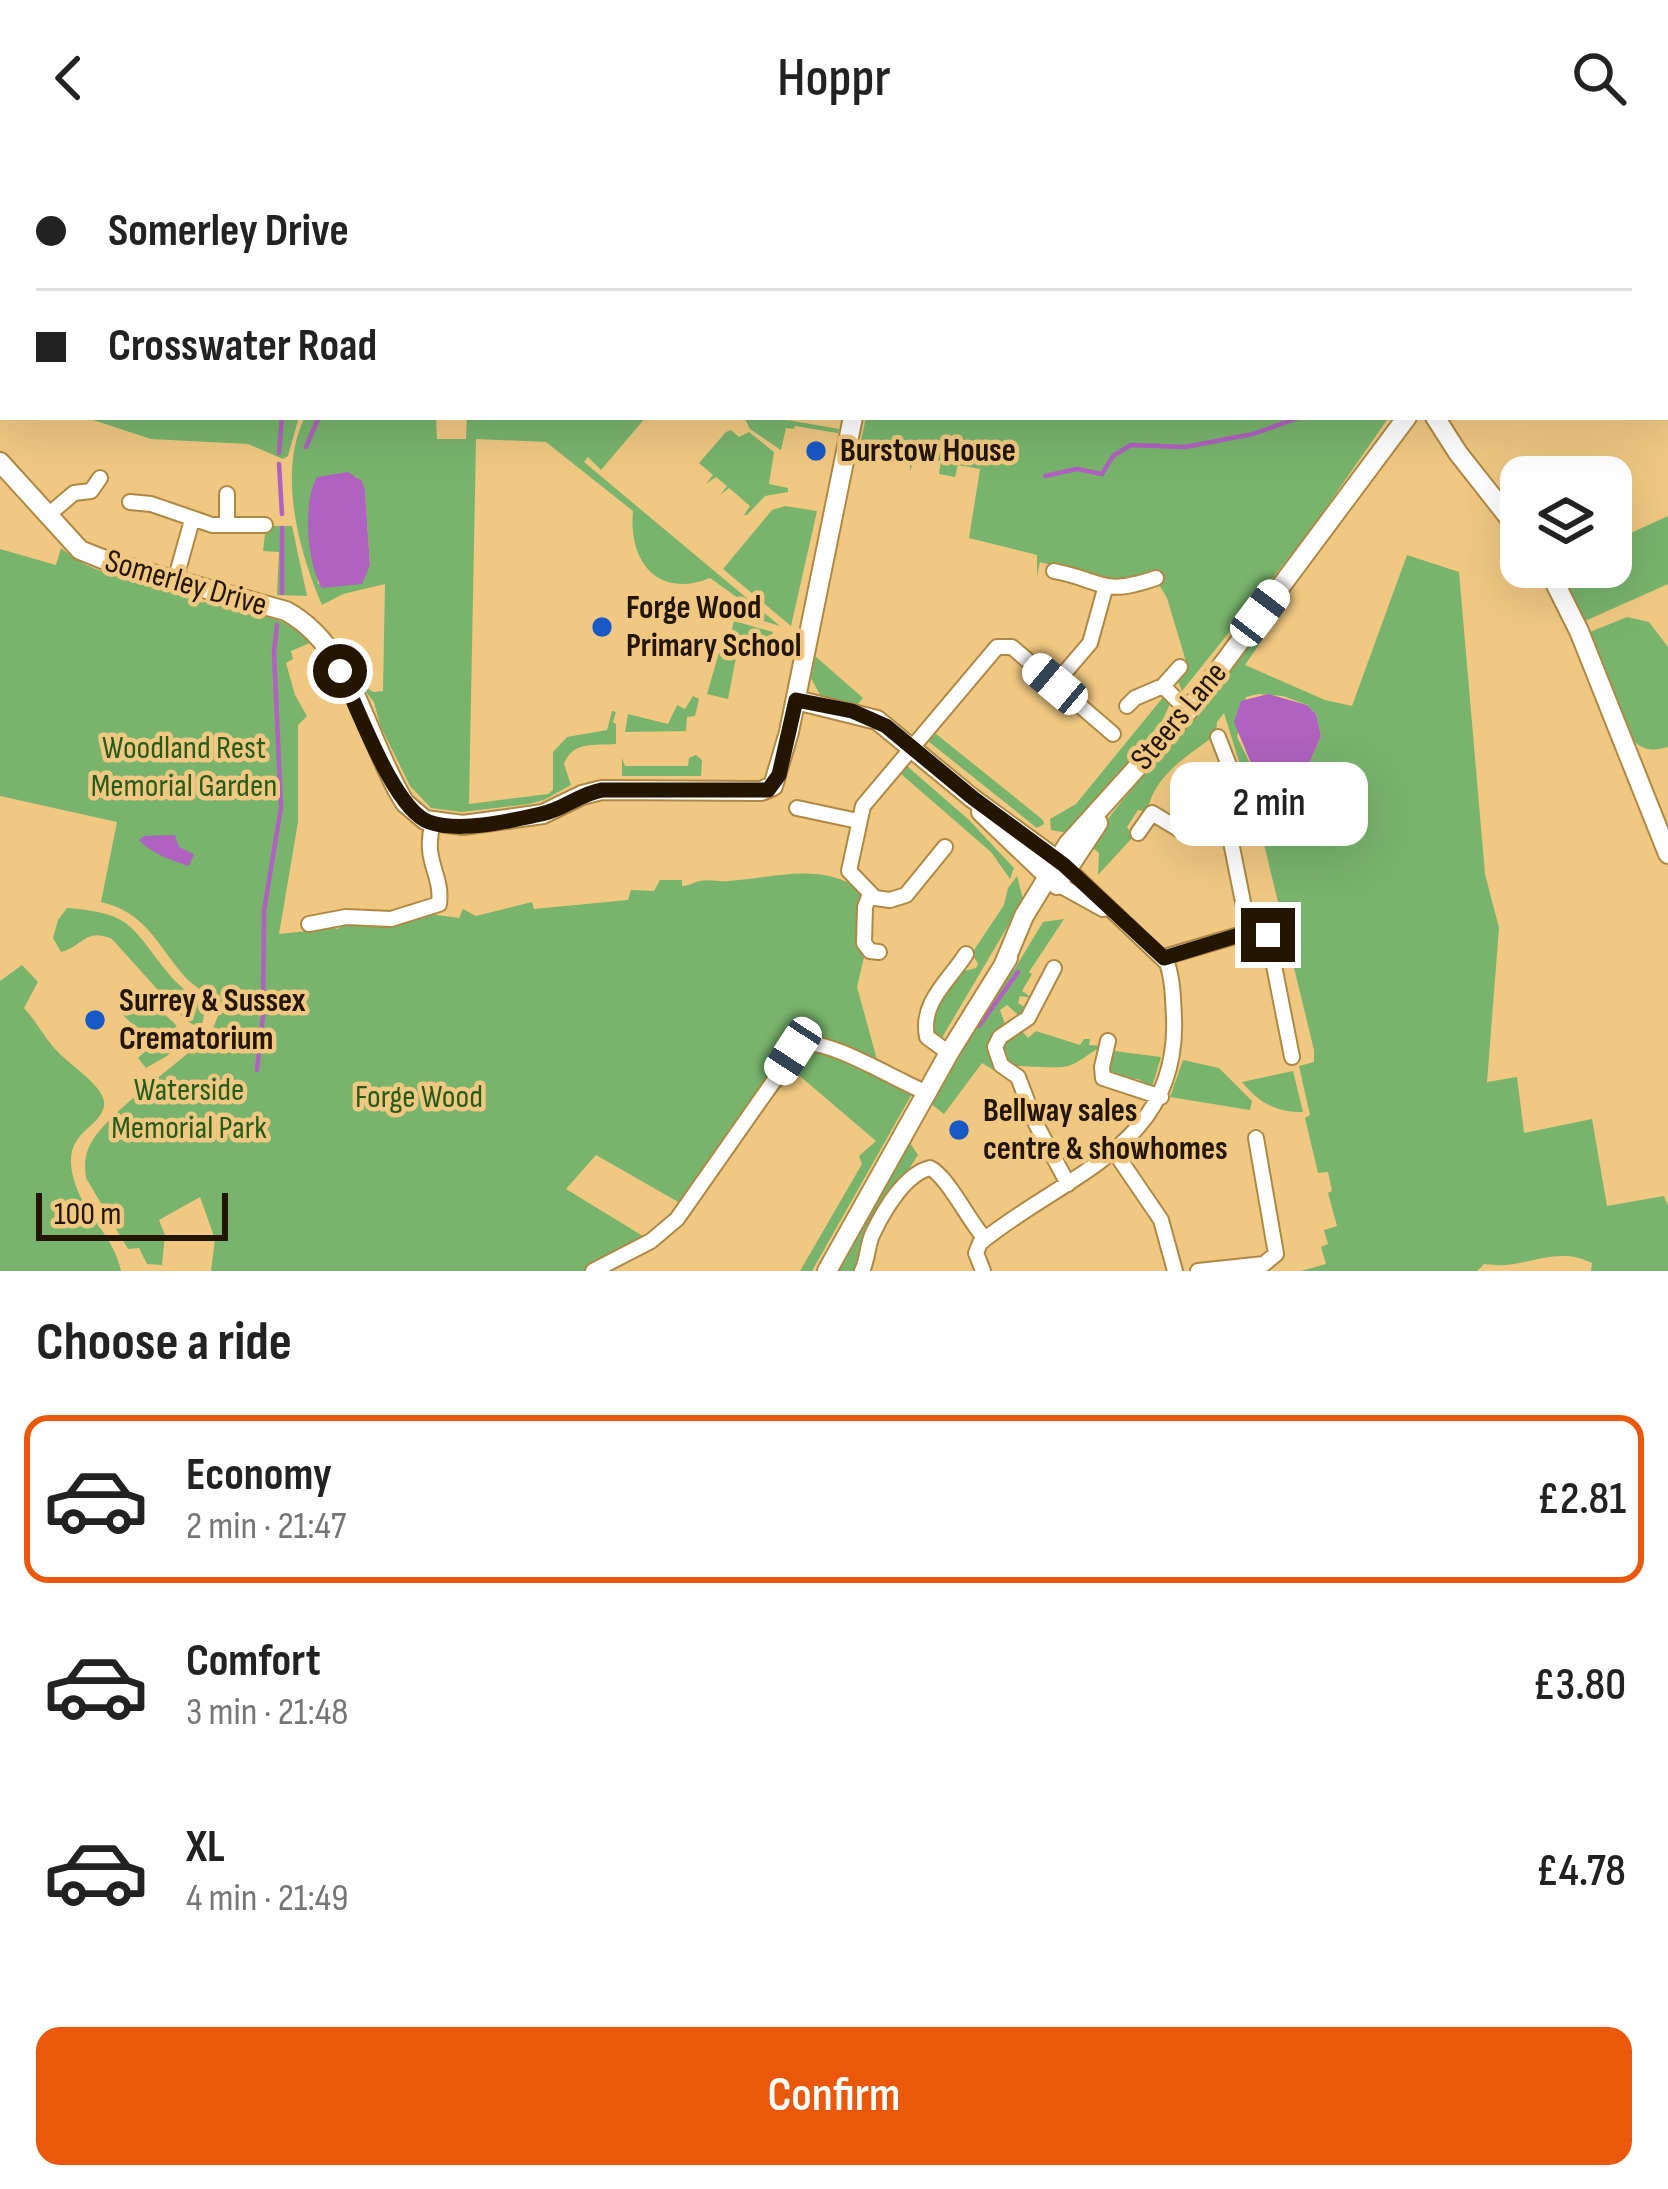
<!DOCTYPE html>
<html lang="en">
<head>
<meta charset="utf-8">
<style>
  body { margin:0; font-family:"Sofia Sans Condensed",sans-serif; background:#f2f2f2; color:#222; height:100vh; display:flex; flex-direction:column; font-size:45px; white-space:nowrap }
  * { box-sizing:border-box; margin:0 }
  p { font-size:39px; color:#767676 }
  .icon { flex:none; width:66px; height:66px; fill:none; stroke:currentColor; stroke-width:2; stroke-linecap:round; stroke-linejoin:round }
  .map { position:relative; height:1115px; overflow:hidden }
  .details { display:flex; flex-direction:column; background:#fff; flex:1 }
  .details>* { flex:none }
  .guide { position:absolute; left:0px; top:0px; width:1668px; height:264px; box-shadow:0 12px 48px #0002; display:grid; align-content:center; height:264px; padding:0 36px; background:#fff }
  .tools { position:absolute; left:1500px; top:300px; display:grid; gap:24px }
  .tools a { display:grid; place-items:center; width:132px; height:132px; border-radius:24px; background:#fff; box-shadow:0 12px 48px #0002; font-size:60px }
  .scale { position:absolute; left:36px; bottom:30px; width:192px; box-sizing:border-box; padding-left:12px; border:6px solid #241500; border-top:0; font-size:33px; line-height:42px; white-space:nowrap; color:#241500; -webkit-text-stroke:9px #f0c882; paint-order:stroke }
  .end { position:absolute; width:54px; height:54px; margin:-27px; border:15px solid #241500; background:#fff; box-shadow:0 0 0 6px #fff }
  .from { border-radius:50% }
  .bubble { position:absolute; height:84px; border-radius:24px; background:#fff; box-shadow:0 12px 48px #0002; font-size:39px; font-weight:600; line-height:84px; text-align:center }
  .car { position:absolute; width:36px; height:72px; margin:-36px -18px; border-radius:15px; box-shadow:0 0 9px 3px #0007; background:linear-gradient(#fff 24%,#345 0 40%,#fff 0 76%,#345 0 86%,#fff 0) }
  .guide b { display:flex; align-items:center; gap:42px; height:114px; font-size:45px }
  .guide b+b { border-top:3px solid #e0e0e0 }
  .guide i { width:30px; height:30px; background:#222 }
  ul { padding:0; list-style:none }
  li { display:flex; align-items:center; gap:36px; height:168px; margin:0 24px 18px; padding:0 12px; border:6px solid transparent; border-radius:24px }
  li div { flex:1 }
  li b { display:block; font-size:45px }
  li em { font-style:normal; font-weight:600 }
  li.active { border-color:#ea580c }
  li>.icon { width:108px; height:108px; stroke-width:1.5 }
  h2 { padding:0 36px; font-size:54px; line-height:144px }
  .cta { display:flex; gap:24px; margin-top:auto; padding:24px 36px }
  .cta a { flex:1; height:138px; border-radius:24px; background:#ea580c; color:#fff; font-size:48px; font-weight:600; line-height:138px; text-align:center }
  header { display:flex; justify-content:space-between; align-items:center; height:156px; padding:0 36px; background:#fff; font-size:54px; font-weight:600 }
  .map>svg:first-child { display:block }
</style>
</head>
<body>
<header><svg class="icon" aria-label="back" viewBox="0 0 24 24"><path d="M15 5l-7 7 7 7"/></svg>Hoppr<svg class="icon" aria-label="search" viewBox="0 0 24 24"><circle cx="10" cy="10" r="6"/><path d="M15 15l6 6"/></svg></header>
<div class="map">
<svg width="1668" height="1115" viewBox="0 0 1668 1115">
  <rect width="100%" height="100%" fill="#f0c882"/>
  <path fill="#78b46c" fill-rule="evenodd" d="M0,0H789L793,3H3V192Z
    M1296,0H1668V272L1665,3Z
    M84,261H299L288,300L283,303L248,288L151,283Z
    M305,261H436L437,283H466L467,261H646L601,314L588,301L584,306L780,470L735,456L738,442L710,422C658,443 628,406 633,355L546,286L476,283L469,648L548,638L553,634V596L567,581L607,574L612,555L616,556L613,566L616,568V588C595,590 573,584 564,608L571,629L544,644L529,648L462,656L431,652L410,630L380,569L374,546L365,535L366,531L373,536L383,535L385,428L343,438L322,449C299,396 277,316 305,261ZM356,320L365,336L370,409L318,428L309,352Z
    M744,261H770L839,273L838,277L795,270L794,273L786,272L781,294L750,273Z
    M866,261H1389L1307,379L1182,535L1176,521L1188,512L1167,442L1158,427L1114,426L1040,406L1037,420V399L969,382L980,313L958,309L955,321L939,318L941,305L916,300L910,315V299L861,285Z
    M731,274L739,281L749,276L774,296L769,328L788,332V336L765,340L747,359H744L750,350L729,332L720,339L727,330L716,321L706,328L713,319L699,307L726,276Z
    M785,350L817,355L791,470L723,413L772,354Z
    M1668,360V428L1585,465L1559,413L1611,411V386Z
    M266,370H292L307,440L277,439L279,396L263,395Z
    M61,392C105,429 130,412 174,433C183,437 188,443 199,446C205,447 211,445 217,445C244,446 293,467 312,486L291,495L293,503L286,507L295,539L307,560L298,569V666L279,778L316,774L324,769L338,773L342,767L390,771L430,758L459,762L463,753L476,760L532,746L534,753L628,744L631,734L654,735L660,724H682V730C689,730 694,726 700,725C708,723 720,726 728,725C775,722 823,705 861,735L862,764L857,785L865,797L857,831L879,911L913,936L812,1115H800L862,1008L859,1000L876,985L794,915L687,1051L596,999L566,1033L651,1085L593,1115H211L215,1083L200,1041L159,1064L165,1079L162,1109L147,1108L139,1092L128,1093L86,1022C84,1008 85,997 92,985C112,953 180,907 211,877L218,860L215,845C205,835 194,831 185,821C157,789 146,756 101,746L117,666L0,640V393L56,409Z
    M1407,399L1459,416L1485,718L1499,772L1487,926L1517,921L1524,977L1592,963L1607,1050L1664,1040L1668,1050V1115H1591L1592,1107C1553,1088 1525,1115 1484,1108L1477,1115H1301L1326,1108L1321,1091L1328,1088L1324,1074L1337,1070L1328,1037L1332,1035L1328,1016L1318,1017L1305,962L1310,959L1299,910L1314,906V894L1262,680L1224,557L1217,566L1216,579C1187,600 1154,619 1147,656L1138,654L1127,671L1133,681L1098,719L1099,697L1088,688L1273,454L1285,451L1245,509L1325,544L1352,550ZM1258,538L1283,540L1307,549L1316,558L1321,580L1286,661L1259,659L1255,617L1237,581L1246,541Z
    M1627,461L1649,466L1668,491V591C1655,595 1644,595 1634,585L1590,476Z
    M734,465L773,476L770,484L740,481L728,543L707,538L725,476L731,477Z
    M815,500L863,542L857,549L820,539L811,522Z
    M693,540L699,543L695,560L687,561L686,575L625,576L628,558L668,568L677,549L685,553Z
    M1164,540L1171,546L1162,565L1068,677L1051,674L1050,663L1076,648Z
    M935,577L1043,664L1044,668L1037,672L928,585Z
    M696,599L702,604L701,620H622V602L625,610H688L689,602Z
    M907,610L969,664L1014,712L1010,723L991,696L901,618Z
    M1017,720L1023,743L1019,751L940,885L932,878L934,854L961,816L976,812L978,808L972,797L1004,749L1008,732Z
    M67,752C134,757 131,772 169,818C179,831 193,839 206,850L202,869L198,871L185,864L112,783C86,771 82,791 61,796L53,782L58,764Z
    M1064,763L1029,816L1032,818L1022,835L1032,842L1020,840L1018,847L1026,852L1024,858H1017L1007,849L1000,854L1005,868L989,886L995,915L982,907L944,958L930,947L1009,812L1014,814L1043,766Z
    M22,809L38,826L24,852C37,866 45,883 58,896C70,909 108,933 104,950C99,975 60,975 74,1024C83,1057 114,1080 121,1115H0V825Z
    M125,831L139,834L176,869C184,897 165,900 146,912L138,902L148,893L137,880L139,875L122,858L124,847L120,842Z
    M1022,875L1028,882L1036,875L1080,889L1084,883H1090L1089,889L1103,890C1093,894 1079,907 1068,910C1062,913 1014,910 1006,909L1002,890Z
    M1114,895L1161,901L1152,931L1138,923L1111,922L1106,912Z
    M1183,904L1219,912L1252,945L1250,954L1170,941Z
    M1293,915L1303,956C1276,956 1259,947 1242,926Z
    M908,984L918,999L867,1078L858,1115H833Z"/>
  <path fill="#af62bf" d="M348,316L362,325L365,335L370,409L362,428L322,432C307,407 302,347 317,321Z
    M1268,538L1307,549L1316,558L1321,580L1286,661L1273,671L1260,663L1255,617L1234,566L1241,545Z
    M175,679L179,691L194,698L189,710C173,705 152,698 139,684L144,680Z"/>
  <g fill="none" stroke-linecap="round" stroke-linejoin="round">
    <path stroke="#af62bf" stroke-width="4.5" d="M766,0L770,3
      M1665,111L1668,113
      M0,162L3,164
      M306,291L319,261
      M279,297L282,261
      M279,308L282,358
      M1045,320L1077,313L1102,318L1113,300L1131,289L1185,291L1253,278L1301,261
      M282,437V372
      M979,870L1018,816
      M257,914L263,860L264,755L281,651L274,496L277,469"/>
    <g stroke="#af8944" stroke-width="18">
      <path id="street" d="M130,346L151,348L212,369H265
        M48,359L74,337L91,335L100,322
        M227,368V338
        M1054,415C1106,425 1100,441 1156,422
        M175,425L192,364
        M1055,528L1090,487L1105,433
        M1163,530L1188,555
        M1127,550L1135,542L1163,530L1180,511
        M1218,581L1237,630V650L1229,676L1249,776
        M797,652L858,665
        M1138,677L1152,657L1190,680L1229,676
        M945,691L906,739L890,744L875,742L849,715L863,650L997,491H1012L1113,578
        M1054,726L1103,753
        M870,738L865,751L864,787L870,795L879,796
        M309,768L346,761L391,763L439,748C443,718 422,705 433,667
        M1268,779L1292,901
        M1164,801L1249,776L1279,778
        M1054,812L1028,862L1000,881L995,891L1001,909L1018,921L1036,968L1068,1028
        M1108,885L1102,911L1103,922L1161,941
        M949,897L927,881C920,846 949,825 966,798
        M1114,995L1161,1064L1175,1115
        M593,1115L651,1085L677,1063L799,889C825,879 898,926 928,937
        M862,1115C868,1103 867,1089 873,1077C884,1054 905,1018 930,1012C947,1020 969,1065 985,1083
        M983,1115L976,1097L980,1087C1064,1018 1179,992 1174,862C1173,843 1173,824 1167,807L1064,709
        M1198,1115L1264,1108L1276,1098L1256,982"/>
    </g>
    <g stroke="#af8944" stroke-width="22">
      <path id="secondary" d="M1287,0L1289,3
        M910,3L911,0
        M1435,261L1458,297L1521,377
        M0,306L80,394L110,406L286,455C354,492 366,585 405,647L425,664L463,669L543,658L582,639L602,634L761,635L773,630L789,576L853,261
        M1547,411L1579,475L1668,698
        M796,544L877,564L972,642L1064,709
        M981,656L1052,724
        M1057,729L1098,667
        M1004,808L1024,760L1068,688L1188,555L1407,261
        M827,1115L949,897L1008,802"/>
    </g>
    <use href="#street" stroke="#fff" stroke-width="14"/>
    <use href="#secondary" stroke="#fff" stroke-width="18"/>
  </g>
  <g fill="none" stroke-linecap="round" stroke-linejoin="round">
    <path stroke="#241500" stroke-width="15" d="M340,515C357,550 394,654 429,666C460,677 510,665 541,658C563,654 579,638 602,634H768L779,619L796,544L852,555L886,570L973,642L1064,709L1164,802L1249,776L1268,779"/>
  </g>
  <g fill="#1859c5" stroke="#f0c882" stroke-width="4.5">
    <circle cx="816" cy="295" r="12"/>
    <circle cx="602" cy="471" r="12"/>
    <circle cx="95" cy="864" r="12"/>
    <circle cx="959" cy="974" r="12"/>
  </g>
  <g text-anchor="middle" dominant-baseline="central" stroke-width="9" stroke-linejoin="round" paint-order="stroke">
    <g font-size="33" font-weight="bold" fill="#241500" stroke="#f0c882" text-anchor="start">
      <text x="840" y="295">Burstow House</text>
      <text x="626" y="452">Forge Wood<tspan x="626" dy="38">Primary School</tspan></text>
      <text x="119" y="845">Surrey &amp; Sussex<tspan x="119" dy="38">Crematorium</tspan></text>
      <text x="983" y="955">Bellway sales<tspan x="983" dy="38">centre &amp; showhomes</tspan></text>
    </g>
    <g font-size="33" fill="#241500" stroke="#f0c882">
      <text transform="translate(186 427) rotate(16)">Somerley Drive</text>
      <text transform="translate(1179 560) rotate(-50)">Steers Lane</text>
    </g>
    <g font-size="33" fill="#255c1a" stroke="#f0c882">
      <text x="184" y="592">Woodland Rest<tspan x="184" dy="38">Memorial Garden</tspan></text>
      <text x="189" y="934">Waterside<tspan x="189" dy="38">Memorial Park</tspan></text>
      <text x="419" y="941">Forge Wood</text>
    </g>
  </g>
</svg>
<div class="tools">
<a><svg class="icon" aria-label="layers" viewBox="0 0 24 24"><path d="M12 4l9 5-9 5-9-5zM3 14l9 5 9-5"/></svg></a>
</div>
<div class="scale">100 m</div>
<i class="end from" style="left:340px;top:515px"></i>
<i class="end" style="left:1268px;top:779px"></i>
<div class="bubble" style="left:1170px;top:606px;width:198px">2 min</div>
<i class="car" style="left:1260px;top:457px;rotate:37deg"></i>
<i class="car" style="left:1055px;top:528px;rotate:310deg"></i>
<i class="car" style="left:793px;top:895px;rotate:213deg"></i>
<div class="guide">
<b><i class="from"></i>Somerley Drive</b>
<b><i></i>Crosswater Road</b>
</div>
</div>
<section class="details">
<h2>Choose a ride</h2>
<ul>
<li class="active"><svg class="icon" aria-label="car" viewBox="0 0 24 24"><path d="M5 17H2v-5l4-1 3-4h7l3 4 3 1v5h-3M9 17h6M6 11h13"/><circle cx="7" cy="17" r="2"/><circle cx="17" cy="17" r="2"/></svg><div><b>Economy</b><p>2 min · 21:47</p></div><em>£2.81</em></li>
<li><svg class="icon" aria-label="car" viewBox="0 0 24 24"><path d="M5 17H2v-5l4-1 3-4h7l3 4 3 1v5h-3M9 17h6M6 11h13"/><circle cx="7" cy="17" r="2"/><circle cx="17" cy="17" r="2"/></svg><div><b>Comfort</b><p>3 min · 21:48</p></div><em>£3.80</em></li>
<li><svg class="icon" aria-label="car" viewBox="0 0 24 24"><path d="M5 17H2v-5l4-1 3-4h7l3 4 3 1v5h-3M9 17h6M6 11h13"/><circle cx="7" cy="17" r="2"/><circle cx="17" cy="17" r="2"/></svg><div><b>XL</b><p>4 min · 21:49</p></div><em>£4.78</em></li>
</ul>
<div class="cta"><a>Confirm</a></div>
</section>
</body>
</html>
